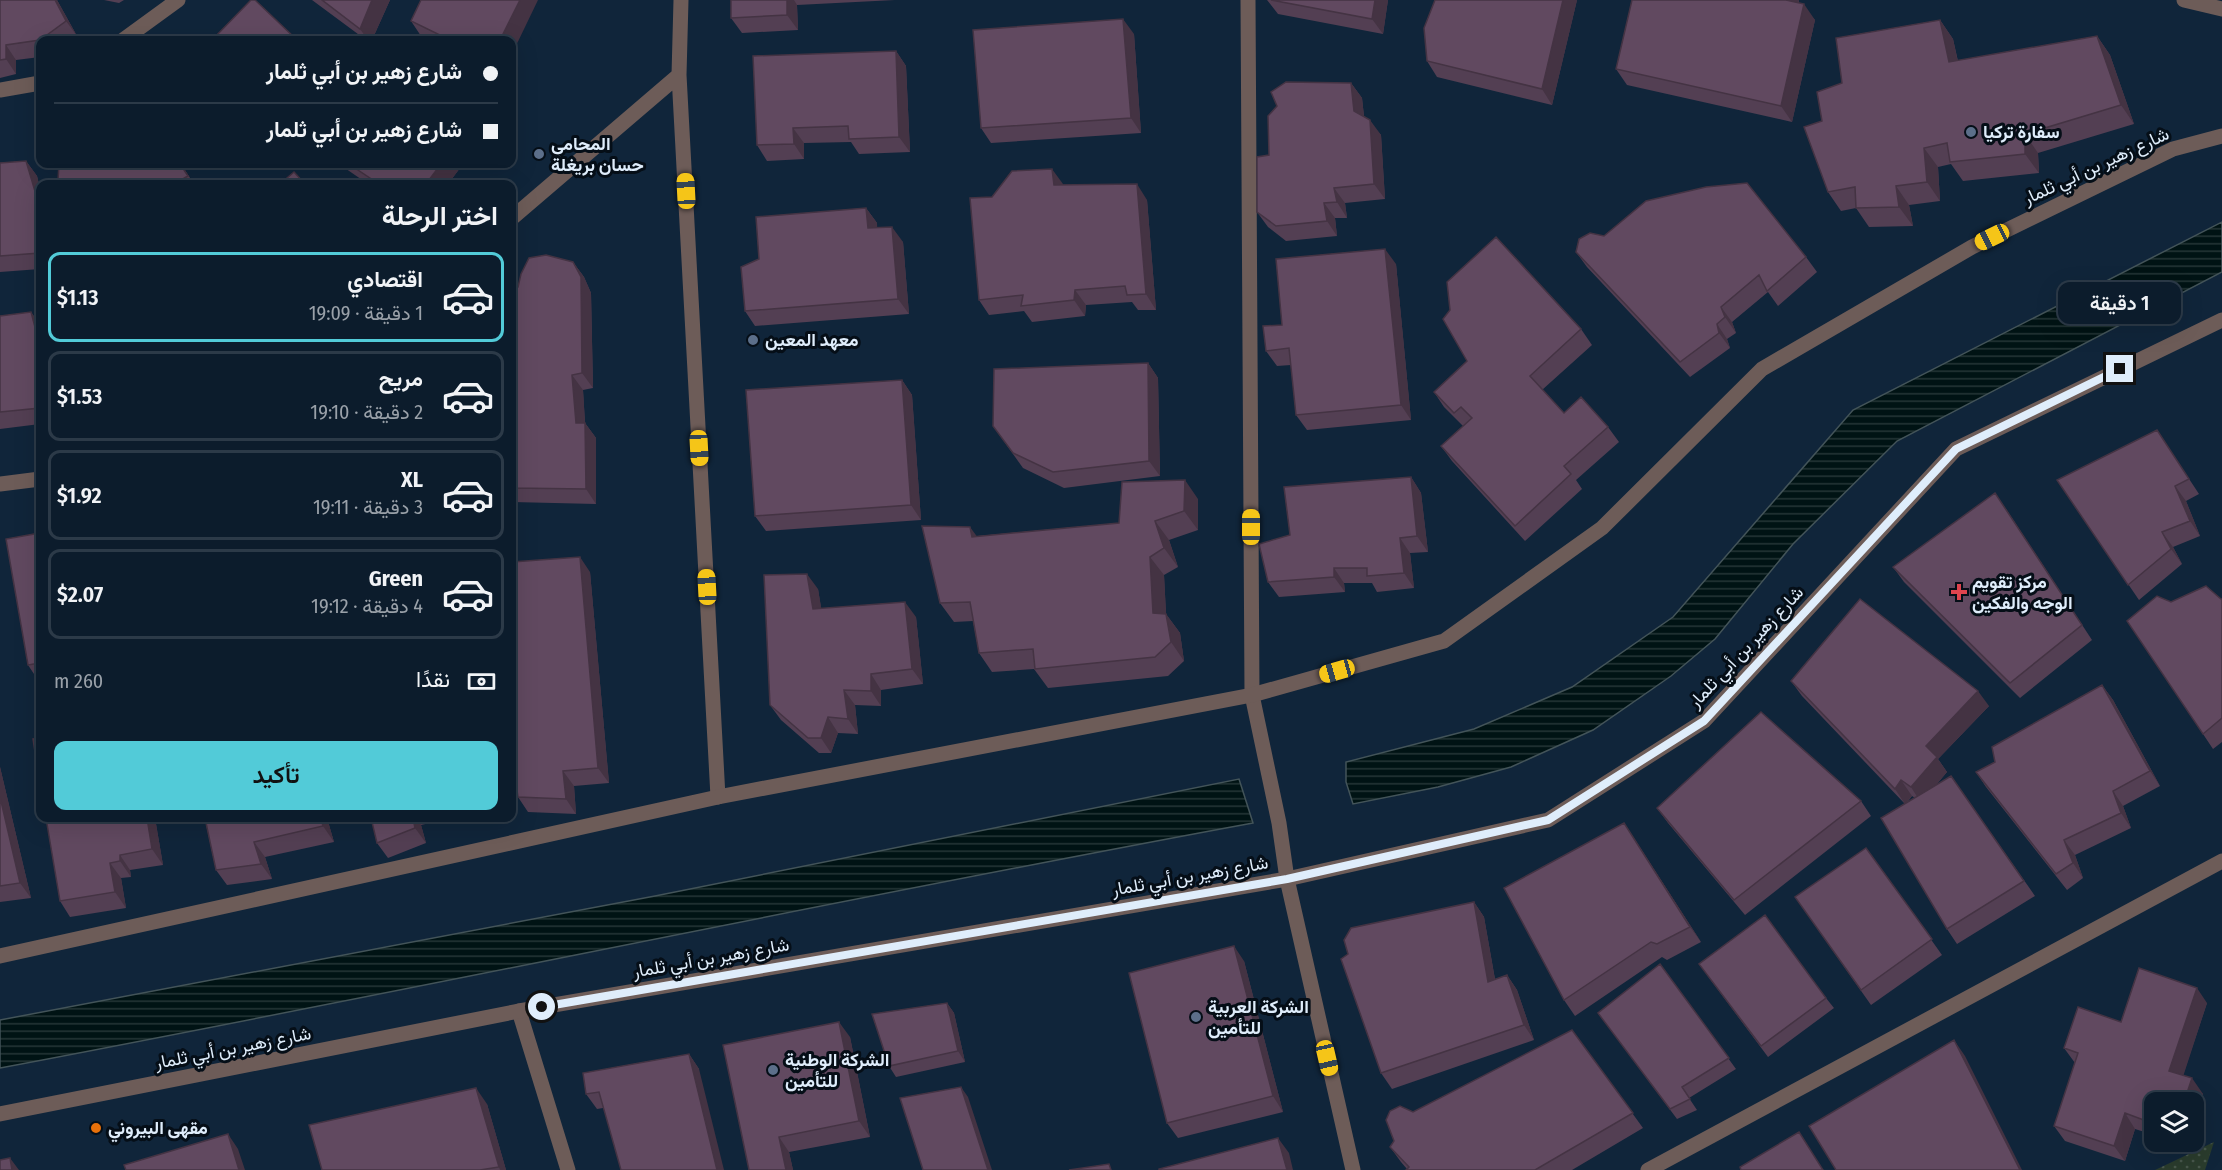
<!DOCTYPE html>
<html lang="ar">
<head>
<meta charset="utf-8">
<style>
  body { margin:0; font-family:"Fira Sans Condensed",Vazirmatn,sans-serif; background:#1a2938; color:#f1f3f6; direction:rtl; height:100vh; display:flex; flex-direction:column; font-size:22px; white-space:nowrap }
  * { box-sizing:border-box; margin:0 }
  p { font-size:20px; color:#9aa1a9 }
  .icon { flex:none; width:33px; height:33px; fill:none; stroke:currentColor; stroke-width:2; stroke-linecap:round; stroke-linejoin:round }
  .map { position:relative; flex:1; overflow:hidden; direction:ltr }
  .drawer { position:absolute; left:36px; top:180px; width:480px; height:642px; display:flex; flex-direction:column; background:#0c1c2c; border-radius:12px; box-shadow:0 6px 24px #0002,0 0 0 2px #2c3a48; direction:rtl }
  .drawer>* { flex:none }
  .banner { position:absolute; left:36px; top:36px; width:480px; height:132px; border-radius:12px; box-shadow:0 6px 24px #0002,0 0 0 2px #2c3a48; direction:rtl; display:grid; align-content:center; height:132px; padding:0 18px; background:#0c1c2c }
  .tools { position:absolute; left:2144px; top:1092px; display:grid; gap:12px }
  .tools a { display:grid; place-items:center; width:60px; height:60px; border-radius:12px; background:#0c1c2c; box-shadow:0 6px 24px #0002,0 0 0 2px #2c3a48; font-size:30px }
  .end { position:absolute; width:27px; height:27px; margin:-14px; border:8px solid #dfedfb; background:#111; box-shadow:0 0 0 3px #111 }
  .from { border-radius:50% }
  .bubble { position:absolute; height:42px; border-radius:12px; background:#0c1c2c; box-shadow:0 6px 24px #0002,0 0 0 2px #2c3a48; font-size:20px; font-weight:600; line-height:42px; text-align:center; direction:rtl }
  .car { position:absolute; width:18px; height:36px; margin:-18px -9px; border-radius:8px; box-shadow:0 0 4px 2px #0007; background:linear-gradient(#f5c518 24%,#345 0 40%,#f5c518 0 76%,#345 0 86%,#f5c518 0) }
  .banner b { display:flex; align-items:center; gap:21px; height:57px; font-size:22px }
  .banner b+b { border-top:2px solid #2c3a48 }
  .banner i { width:15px; height:15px; background:#f1f3f6 }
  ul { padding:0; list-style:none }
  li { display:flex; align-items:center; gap:18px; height:90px; margin:0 12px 9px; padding:0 6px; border:3px solid #2c3a48; border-radius:12px }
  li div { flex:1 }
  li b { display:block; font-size:22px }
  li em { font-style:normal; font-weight:600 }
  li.on { border-color:#52cbd8 }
  li>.icon { width:54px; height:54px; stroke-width:1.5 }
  h2 { padding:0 18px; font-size:27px; line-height:72px }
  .pay { display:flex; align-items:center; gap:15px; height:66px; padding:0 18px; font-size:22px }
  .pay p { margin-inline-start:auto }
  .primary-button { display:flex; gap:12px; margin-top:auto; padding:12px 18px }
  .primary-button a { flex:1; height:69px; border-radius:12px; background:#52cbd8; color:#111; font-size:24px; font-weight:600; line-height:69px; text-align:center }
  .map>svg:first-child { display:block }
</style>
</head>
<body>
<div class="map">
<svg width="2222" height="1170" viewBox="0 0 2222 1170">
  <defs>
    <pattern id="park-dots" width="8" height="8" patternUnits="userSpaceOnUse" patternTransform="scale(1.5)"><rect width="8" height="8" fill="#2a3c2d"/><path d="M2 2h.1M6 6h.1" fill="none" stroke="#48584c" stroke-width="1.8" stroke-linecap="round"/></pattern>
    <pattern id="water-rules" width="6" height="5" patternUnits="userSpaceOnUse" patternTransform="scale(1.5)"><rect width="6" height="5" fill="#001314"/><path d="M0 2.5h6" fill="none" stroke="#253637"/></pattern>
  </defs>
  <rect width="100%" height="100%" fill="#10253a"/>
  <path fill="url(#park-dots)" d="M2214,1142L2205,1170H2155Z"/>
  <path fill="url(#water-rules)" stroke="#435459" stroke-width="1.5" d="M2222,222V272L1897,441L1793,544L1715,639L1671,676L1593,730L1511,767L1438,787L1353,804L1346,782V762L1474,729L1572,687L1673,617L1853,410Z
    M1239,779L1253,823C835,900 418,989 0,1068V1020L655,896Z"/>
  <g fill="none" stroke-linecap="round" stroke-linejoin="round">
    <path stroke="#6d5c58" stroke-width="15" d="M681,0L679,75L718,797
      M1248,0L1252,695L1279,823L1287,879L1353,1170
      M123,40L178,0
      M0,90L40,83
      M512,218L679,75
      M0,484L40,479
      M519,1011L568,1170
      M1648,1170L2222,861"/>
    <path stroke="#6d5c58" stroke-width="15" d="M2184,0L2222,9
      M0,956L718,797L1252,695L1444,641L1602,528L1762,369L1972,247L2173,149L2222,136
      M0,1114L519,1011L1287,879L1548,820L1704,721L1956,449L2222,320"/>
  </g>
  <path fill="#533f53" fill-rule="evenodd" d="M0,0H57L77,36L71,40H40V57L16,60V74L0,78Z
    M104,0H124L119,3Z
    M312,0H390L372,40H366Z
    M731,0H895L797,5L798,30L742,33L731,18Z
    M1267,0H1388L1383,34L1278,14Z
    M1577,0L1552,105L1437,77L1427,61Z
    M1799,0V3L1815,20L1792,122L1627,85L1616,69Z
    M1940,20L1953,39L1958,61L2097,36L2110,55L2134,124L2038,153L2039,173L1963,181L1951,164L1938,167L1940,201L1909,205L1913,226L1869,227L1856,208L1841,211L1828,192L1842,83Z
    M411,21L512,40H430L421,36Z
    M1134,34L1141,133L991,143L981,128Z
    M896,51L906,66L910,152L859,154L851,142L804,143V159L767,161L757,145Z
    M1351,83L1362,98L1364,116L1381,135L1385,199L1345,203L1347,218H1335L1337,236L1286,241L1268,227L1257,212L1269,155Z
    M26,161L37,176L40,188V269L0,272V163Z
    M59,164H181L194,184H60Z
    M339,164H463L448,184H368Z
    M1063,184V185L1147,200L1156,310H1138L1132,302L1086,305L1085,316L1032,322L1024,311L989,315L979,300L992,197Z
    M866,208L877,223V228L903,242L909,314L755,326L745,311L759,259Z
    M1576,252L1806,257L1817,272L1778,306L1768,292L1732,322L1736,333L1727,339L1730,348L1690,377L1587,267Z
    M573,262L584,277L591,293L593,388L583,390L585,423L596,438V504L512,502V292Z
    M1396,264L1411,420L1307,430L1296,415L1291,365L1277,366L1266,351L1282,325Z
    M31,312L40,325V424L0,429V316Z
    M1581,329L1592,345L1542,390L1564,413L1608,427L1619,442L1576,480L1582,489L1525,541L1452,461L1441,446L1463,426L1444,407L1434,392Z
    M1148,363L1158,378L1160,476L1064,488L1023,468L993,426Z
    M902,380L912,395L921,520L766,531L755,516Z
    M2157,430L2199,494L2186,501L2200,536L2173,547L2182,564L2139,600L2057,480Z
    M1411,477L1421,493L1428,552L1410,553L1414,588L1377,592L1372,583H1344L1345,592L1279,597L1268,582L1290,535Z
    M1198,499V530L1169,540L1178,567L1164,575L1166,614L1180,633L1184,661L1168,676L1048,688L1034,669L992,672L979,653L973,621L954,622L940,603L977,536L1119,523Z
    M2006,509L2092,640L2020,698L1904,582L1893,567Z
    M40,533V680H38L28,665Z
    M590,572L609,783L574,786L576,814L528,812L518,797Z
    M818,589L821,608L916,617L923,684L881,690V706L855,705L858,734L838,733L831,753H819L781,720L770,705Z
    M2221,599H2222V742L2213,749L2203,734L2171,602Z
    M1791,681L1989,706L1938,759L1947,772L1936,785L1951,776L2035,896L1957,944L1947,929L1905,804L1802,696ZM1912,796L1915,798L1906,804Z
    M2102,685L2113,700L2160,786L2123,806L2131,828L2075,855L2083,878L2067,890L1986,787L1976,772L1995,762Z
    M0,767L31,898L0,902Z
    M1861,801L1871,816L1745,915L1668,823L1657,808Z
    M155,818L163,865L130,870L131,877L121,878L126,908L70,917L60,901Z
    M197,818H327L334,842L265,857L272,879L227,885L216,870L205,820L199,819Z
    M371,818H452L421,825L426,843L388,858L377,843Z
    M1624,823L1701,942L1667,960L1662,957L1575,1016L1564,1000Z
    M1866,848L1942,955L1871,1005L1795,897Z
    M1474,902L1484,917L1495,979L1507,975L1517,990L1534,1040L1392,1089L1381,1073Z
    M1244,961L1283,1112L1178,1138L1167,1123Z
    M1660,964L1736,1069L1689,1098L1697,1110L1677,1119L1598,1013Z
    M1707,975L1826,998L1834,1008L1768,1057Z
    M947,1003L954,1013L965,1062L896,1077L889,1066Z
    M2207,1003L2183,1075L2203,1094L2195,1118L2193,1117V1102H2154V1135L2135,1129L2125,1161L2065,1141L2054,1126L2075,1063L2064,1048L2121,1022Z
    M1572,1030L1643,1128L1572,1170H1406L1407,1169L1401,1162L1390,1147L1413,1112Z
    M850,1037L870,1137L789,1152L793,1170H749Z
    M689,1054L699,1069L603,1108L597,1109L586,1094Z
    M487,1104L506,1170H322Z"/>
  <path fill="#443343" d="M55,0H57L77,36L66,21Z
    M372,0H390L372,40H368L360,29Z
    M520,0H538L512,54V40H500Z
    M787,0H794L797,5L798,30L787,15Z
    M1375,0H1388L1383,34L1372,19Z
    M1563,0H1577L1552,105L1542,89Z
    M1785,0H1799L1796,15Z
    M1804,4L1815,20L1792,122L1781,106Z
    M1123,19L1134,34L1141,133L1131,118Z
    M1940,20L1953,39L1962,81L1949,62Z
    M2097,36L2110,55L2134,124L2121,105Z
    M6,45L16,60V74L6,59Z
    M896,51L906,66L910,152L899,137Z
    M1351,83L1362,98L1365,126L1354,111Z
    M1370,120L1381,135L1385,199L1374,184Z
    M793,128L804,143V159L794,144Z
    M2025,134L2038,153L2039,173L2025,154Z
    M1924,148L1938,167L1940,201L1927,182Z
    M26,161L37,176L40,188V208Z
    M180,164H181L194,184Z
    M441,164H463L448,184H426Z
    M1052,169L1063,184L1065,200L1054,185Z
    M1137,184L1147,200L1156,310L1146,294Z
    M1896,186L1909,205L1913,226L1899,207Z
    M1334,188L1345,203L1347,218L1337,202Z
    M1324,203L1335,218L1337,236L1327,221Z
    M866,208L877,223L878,243L868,228Z
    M892,227L903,242L909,314L898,299Z
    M1385,249L1396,264L1411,420L1401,405Z
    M573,262L584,277L591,293L593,388L582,373Z
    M1075,290L1086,305L1085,316L1074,300Z
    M1721,307L1732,322L1736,333L1725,317Z
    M31,312L40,325V346Z
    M1717,324L1727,339L1730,348L1719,333Z
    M1148,363L1158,378L1160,476L1149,461Z
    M572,375L583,390L585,423L596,438V504L586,489L576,423Z
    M902,380L912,395L921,520L911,505Z
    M1411,477L1421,493L1428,552L1417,536Z
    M1185,480L1198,499V530L1184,511Z
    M2175,486L2186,501L2200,536L2190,521Z
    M1995,493L2006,509L2092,640L2082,625Z
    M1155,521L1169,540L1178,567L1164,548Z
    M970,527L984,546L972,537Z
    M2162,532L2173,547L2182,564L2171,549Z
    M1400,538L1410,553L1414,588L1404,573Z
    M580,557L590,572L609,783L598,768Z
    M1150,557L1164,575L1167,632L1153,613Z
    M1334,568L1344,583L1345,592L1334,577Z
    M807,574L818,589L824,624L813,609Z
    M905,602L916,617L923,684L912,669Z
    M1166,614L1180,633L1184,661L1171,642Z
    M871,674L881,690V706L871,691Z
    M2102,685L2113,700L2160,786L2150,771Z
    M844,690L855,705L858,734L848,719Z
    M1978,691L1989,706L1938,759L1947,772L1921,803L1911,787L1926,746Z
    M828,717L838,733L831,753L821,738Z
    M0,767L31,898L20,883L0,797Z
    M563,771L574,786L576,814L566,799Z
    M1901,780L1912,796L1905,804L1895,789Z
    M2113,791L2123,806L2131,828L2121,813Z
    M147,818H155L163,865L152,849Z
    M321,818H327L334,842L323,826Z
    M413,818H416L421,825L426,843L415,828Z
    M1624,823L1634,838L1701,942L1690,927Z
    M2064,840L2075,855L2083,878L2073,863Z
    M254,842L265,857L272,879L261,864Z
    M120,855L130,870L131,877L120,861Z
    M110,863L121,878L126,908L115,892Z
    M1474,902L1484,917L1498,997L1488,982Z
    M1234,946L1244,961L1283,1112L1273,1096Z
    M1507,975L1517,990L1534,1040L1524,1025Z
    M2197,988L2207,1003L2180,1086L2169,1071Z
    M947,1003L954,1013L965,1062L958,1051Z
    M839,1022L850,1037L870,1137L859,1121Z
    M1954,1040L1965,1056L2022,1170H2020Z
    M689,1054L699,1069L724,1170H717Z
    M2192,1078L2203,1094L2195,1118L2193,1115V1102H2184Z
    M961,1087L968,1097L992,1170H988Z
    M476,1088L487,1104L506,1170H500L499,1167Z
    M2158,1094L2164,1102H2155Z
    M2154,1107V1129L2149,1122Z
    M2125,1113L2135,1129L2125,1161L2114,1146Z
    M228,1134L238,1149L245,1170H239Z
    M779,1137L789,1152L793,1170H786Z
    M1278,1138L1289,1153L1293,1170H1287Z
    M10,1158L19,1170H12Z"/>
  <path fill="#614960" stroke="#443343" stroke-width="1.5" d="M0,0H55L66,21L40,40L6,45V59L0,60Z
    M251,0H255L297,40H212Z
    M322,0H372L360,29Z
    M421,0H520L500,40H450L411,21Z
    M731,0H787V15L731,18Z
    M1271,0H1375L1372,19Z
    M1435,0H1563L1542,89L1427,61L1424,28Z
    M1632,0H1786L1804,4L1781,106L1616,69Z
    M1123,19L1131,118L981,128L973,30Z
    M1940,20L1949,62L2097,36L2121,105L2025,134V154L1950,162L1947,143L1924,148L1927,182L1896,186L1899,207L1856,208L1855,187L1828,192L1804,127L1822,121L1817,92L1842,83L1836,38Z
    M896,51L899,137L849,139L848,126L793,128L794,144L757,145L753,56Z
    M1286,82L1351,83L1354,111L1370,120L1374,184L1334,188L1337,202L1324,203L1327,221L1276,226L1257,212V157L1269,155L1268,116L1277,106L1271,92Z
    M26,161L40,208V253L0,256V163Z
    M59,164H180L188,176L174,184H60L58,180Z
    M349,164H441L426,184H379Z
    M1052,169L1054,185L1137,184L1146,294L1127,295L1125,286L1075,290L1074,300L1021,306L1023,295L979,300L970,198L992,197L1012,171Z
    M294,172L305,184H280Z
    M1747,183L1806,257L1767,291L1759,275L1721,307L1725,317L1717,324L1719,333L1680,362L1576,252L1579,239L1590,233L1604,236L1646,201L1706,187Z
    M866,208L868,228L892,227L898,299L745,311L741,267L759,259L756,217Z
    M1496,237L1581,329L1530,376L1564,413L1581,397L1608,427L1564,466L1571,474L1515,526L1441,446L1472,418L1461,407L1454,413L1434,392L1467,361L1443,319L1450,310L1447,282Z
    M1385,249L1401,405L1296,415L1289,348L1266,351L1263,326L1282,325L1276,259Z
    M546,255L573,262L581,277L582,373L572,375L576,423H585L586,489L512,488V292L518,287L521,274L529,258Z
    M31,312L40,346V408L0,412V316Z
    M1148,363L1149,461L1053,472L1013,453L993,426L994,369Z
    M902,380L911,505L755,516L746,390Z
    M2157,430L2189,479L2175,486L2190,521L2162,532L2171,549L2128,585L2057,480Z
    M1411,477L1417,536L1400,538L1404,573L1367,576V568H1334V577L1268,582L1259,544L1290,535L1284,487Z
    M1185,480L1184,511L1155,521L1164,548L1150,557L1153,613L1166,614L1171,642L1155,657L1035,669L1033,649L979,653L970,602L940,603L922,526L970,527L972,537L1119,523L1122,482Z
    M1995,493L2082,625L2010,683L1893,567Z
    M40,533V663L28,665L6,539Z
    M580,557L598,768L563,771L566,799L518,797L512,756V562Z
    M807,574L813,609L905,602L912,669L871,674V691L844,690L848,719L828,717L821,738H808L770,705L764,575Z
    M2206,586L2221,599H2222V718L2203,734L2127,621L2157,596L2171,602Z
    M1860,599L1978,691L1926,746L1937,757L1911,787L1901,780L1895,789L1791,681Z
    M2102,685L2150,771L2113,791L2121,813L2064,840L2073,863L2056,874L1976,772L1995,762L1992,747Z
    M1761,712L1861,801L1734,900L1657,808Z
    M40,738V785L33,739Z
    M1951,776L2024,881L1947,929L1881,818Z
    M0,797L20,883L0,886Z
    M46,818H147L152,849L120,855V861L110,863L115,892L60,901Z
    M205,818H321L323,826L254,842L261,864L216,870Z
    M371,818H413L415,828L377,843Z
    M1624,823L1690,927L1657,944L1651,942L1564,1000L1504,888Z
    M1866,848L1932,939L1861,990L1795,897Z
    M1474,902L1488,982L1507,975L1524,1025L1381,1073L1341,959L1348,954L1344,940L1351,928Z
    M1765,915L1826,998L1761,1046L1699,964Z
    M1234,946L1273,1096L1167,1123L1129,973Z
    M1660,964L1729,1058L1682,1087L1690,1099L1670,1109L1598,1013Z
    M2139,968L2197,988L2169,1071L2192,1078L2184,1102L2158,1094L2155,1102H2154V1107L2149,1122L2125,1113L2114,1146L2054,1126L2078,1053L2064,1048L2078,1007L2121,1022Z
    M947,1003L958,1051L889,1066L872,1014Z
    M839,1022L859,1121L779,1137L786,1170H749L723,1045Z
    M1572,1030L1633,1113L1535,1170H1406L1409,1167L1390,1147L1394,1141L1386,1120L1390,1111L1400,1106L1413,1112Z
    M1954,1040L2020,1170H1836L1809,1126Z
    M689,1054L717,1170H621L599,1092L586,1094L583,1073Z
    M961,1087L988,1170H923L900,1098Z
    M476,1088L499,1167L480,1170H322L309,1125Z
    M1799,1132L1823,1170H1741L1740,1167Z
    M228,1134L239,1170H126L124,1165Z
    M1278,1138L1287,1170H1159V1169Z
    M10,1158L12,1170H0V1160Z
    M1109,1164L1111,1170H1069Z"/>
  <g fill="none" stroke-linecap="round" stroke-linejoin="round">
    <path stroke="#dfedfb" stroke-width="8" d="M542,1007L1287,879L1548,820L1704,721L1956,449L2120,369"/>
  </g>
  <g fill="#5c6f8a" stroke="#050e17" stroke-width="2">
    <circle cx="1971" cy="132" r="6"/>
    <circle cx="539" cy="154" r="6"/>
    <circle cx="753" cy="340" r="6"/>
    <circle cx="1196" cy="1017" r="6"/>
    <circle cx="773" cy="1070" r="6"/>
  </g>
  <path fill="#e0444e" stroke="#050e17" stroke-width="2" d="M1956 583h6v6h6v6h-6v6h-6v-6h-6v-6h6z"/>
  <circle fill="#e8710a" stroke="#050e17" stroke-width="2" cx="96" cy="1128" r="6"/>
  <g text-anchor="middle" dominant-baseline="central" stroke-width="6" stroke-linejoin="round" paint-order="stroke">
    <g font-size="18" font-weight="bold" fill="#dfedfb" stroke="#050e17" text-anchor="start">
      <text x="1983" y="132">سفارة تركيا</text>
      <text x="551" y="144">المحامي<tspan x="551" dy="21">حسان بريغلة</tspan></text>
      <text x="765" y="340">معهد المعين</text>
      <text x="1972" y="582">مركز تقويم<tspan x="1972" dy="21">الوجه والفكين</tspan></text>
      <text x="1208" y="1007">الشركة العربية<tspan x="1208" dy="21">للتأمين</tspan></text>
      <text x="785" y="1060">الشركة الوطنية<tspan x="785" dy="21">للتأمين</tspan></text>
      <text x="108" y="1128">مقهى البيروني</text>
    </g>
    <g font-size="18" fill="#dfedfb" stroke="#050e17">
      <text transform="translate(2096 166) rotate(-25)">شارع زهير بن أبي ثلمار</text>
      <text transform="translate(1746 647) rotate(-47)">شارع زهير بن أبي ثلمار</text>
      <text transform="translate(1190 876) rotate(-10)">شارع زهير بن أبي ثلمار</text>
      <text transform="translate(711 958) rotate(-10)">شارع زهير بن أبي ثلمار</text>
      <text transform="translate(233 1048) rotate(-11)">شارع زهير بن أبي ثلمار</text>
    </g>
  </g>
</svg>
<div class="tools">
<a><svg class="icon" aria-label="layers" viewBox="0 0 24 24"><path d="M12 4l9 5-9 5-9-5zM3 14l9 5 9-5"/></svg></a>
</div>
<i class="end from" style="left:542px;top:1007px"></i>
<i class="end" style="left:2120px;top:369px"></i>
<div class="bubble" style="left:2058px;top:282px;width:123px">1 دقيقة</div>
<i class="car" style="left:686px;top:191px;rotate:357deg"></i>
<i class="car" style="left:1992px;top:237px;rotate:244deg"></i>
<i class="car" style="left:699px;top:448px;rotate:177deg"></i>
<i class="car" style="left:1251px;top:527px;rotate:0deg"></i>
<i class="car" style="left:707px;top:587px;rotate:357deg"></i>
<i class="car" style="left:1337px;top:671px;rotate:254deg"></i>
<i class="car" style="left:1327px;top:1058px;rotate:167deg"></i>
<div class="banner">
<b><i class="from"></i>شارع زهير بن أبي ثلمار</b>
<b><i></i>شارع زهير بن أبي ثلمار</b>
</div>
<section class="drawer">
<h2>اختر الرحلة</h2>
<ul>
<li class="on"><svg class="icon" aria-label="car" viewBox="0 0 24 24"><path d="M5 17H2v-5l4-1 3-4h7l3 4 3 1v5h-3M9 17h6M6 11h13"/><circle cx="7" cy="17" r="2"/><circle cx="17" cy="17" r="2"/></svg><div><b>اقتصادي</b><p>1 دقيقة · 19:09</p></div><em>$1.13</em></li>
<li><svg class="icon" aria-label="car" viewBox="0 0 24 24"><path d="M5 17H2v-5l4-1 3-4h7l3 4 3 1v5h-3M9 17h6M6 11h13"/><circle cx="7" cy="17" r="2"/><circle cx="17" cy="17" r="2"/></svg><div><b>مريح</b><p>2 دقيقة · 19:10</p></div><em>$1.53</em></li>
<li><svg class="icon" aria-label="car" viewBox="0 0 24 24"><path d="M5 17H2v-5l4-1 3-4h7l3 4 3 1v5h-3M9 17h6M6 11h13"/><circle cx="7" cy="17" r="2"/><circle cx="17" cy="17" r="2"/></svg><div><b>XL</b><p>3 دقيقة · 19:11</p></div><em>$1.92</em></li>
<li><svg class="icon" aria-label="car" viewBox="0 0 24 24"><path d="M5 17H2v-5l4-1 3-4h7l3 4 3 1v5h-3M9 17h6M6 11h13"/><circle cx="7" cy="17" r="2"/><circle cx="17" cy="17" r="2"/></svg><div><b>Green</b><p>4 دقيقة · 19:12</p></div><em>$2.07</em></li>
</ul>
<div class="pay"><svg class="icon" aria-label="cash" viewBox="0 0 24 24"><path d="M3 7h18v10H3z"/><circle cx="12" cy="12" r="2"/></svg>نقدًا<p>260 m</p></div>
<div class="primary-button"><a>تأكيد</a></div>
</section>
</div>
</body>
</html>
